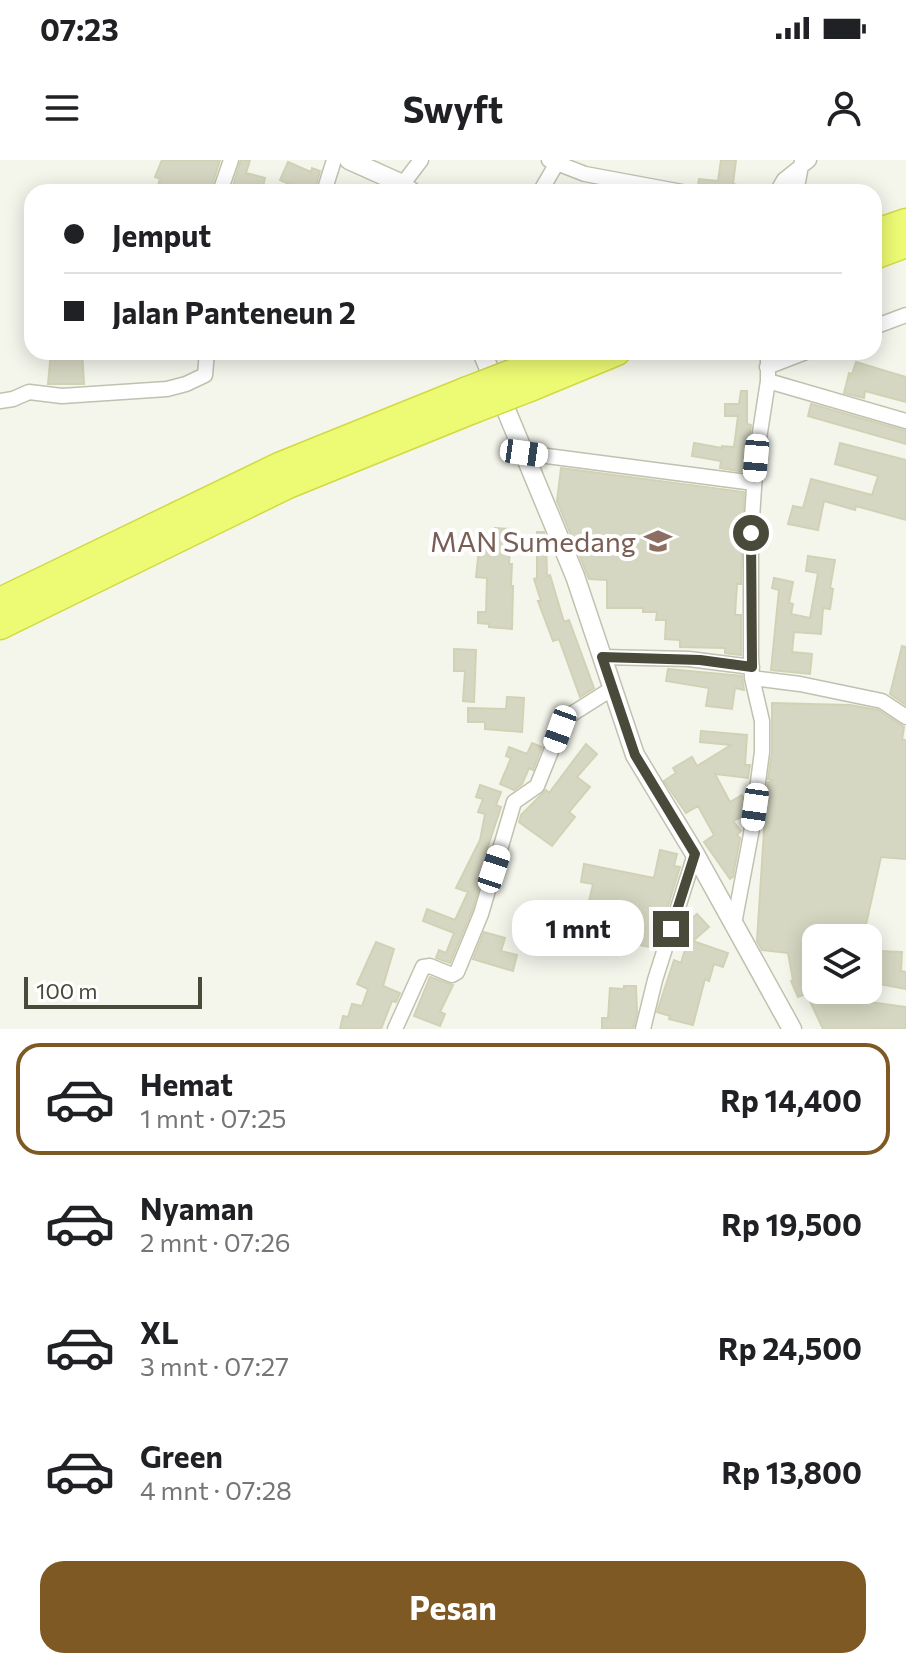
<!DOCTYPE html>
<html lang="id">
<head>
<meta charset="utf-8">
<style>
  body { margin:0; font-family:Commissioner,sans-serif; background:#f2f2f2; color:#202124; height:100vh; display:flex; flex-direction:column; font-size:30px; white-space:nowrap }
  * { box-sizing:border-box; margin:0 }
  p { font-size:26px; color:#757577 }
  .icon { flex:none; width:44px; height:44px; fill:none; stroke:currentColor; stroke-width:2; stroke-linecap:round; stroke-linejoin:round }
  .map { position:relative; height:869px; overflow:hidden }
  .panel { display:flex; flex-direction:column; background:#fff; flex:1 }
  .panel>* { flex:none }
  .top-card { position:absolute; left:24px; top:24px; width:858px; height:176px; border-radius:24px; box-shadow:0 4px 20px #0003; display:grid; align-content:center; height:176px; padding:0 40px; background:#fff }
  .tools { position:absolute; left:802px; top:764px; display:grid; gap:16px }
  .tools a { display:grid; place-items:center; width:80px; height:80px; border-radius:16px; background:#fff; box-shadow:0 4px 20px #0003; font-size:40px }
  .scale { position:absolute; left:24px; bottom:20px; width:178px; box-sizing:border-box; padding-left:8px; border:4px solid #4a4a3a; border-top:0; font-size:22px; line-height:28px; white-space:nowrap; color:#4a4a3a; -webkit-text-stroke:6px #fff; paint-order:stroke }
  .end { position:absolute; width:36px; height:36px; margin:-18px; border:10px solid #4a4a3a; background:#fff; box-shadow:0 0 0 4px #fff }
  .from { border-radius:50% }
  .bubble { position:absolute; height:56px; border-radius:24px; background:#fff; box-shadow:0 4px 20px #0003; font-size:26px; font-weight:700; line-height:56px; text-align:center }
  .car { position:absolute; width:24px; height:48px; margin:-24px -12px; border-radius:10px; box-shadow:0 0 6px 2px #0007; background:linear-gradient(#fff 24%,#345 0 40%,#fff 0 76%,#345 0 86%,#fff 0) }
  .top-card b { display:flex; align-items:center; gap:28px; height:76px; font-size:30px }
  .top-card b+b { border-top:2px solid #e0e0e0 }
  .top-card i { width:20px; height:20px; background:#202124 }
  ul { padding:14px 0 0; list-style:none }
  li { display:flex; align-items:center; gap:24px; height:112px; margin:0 16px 12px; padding:0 24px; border:4px solid transparent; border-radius:24px }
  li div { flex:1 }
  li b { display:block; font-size:30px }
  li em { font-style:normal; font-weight:700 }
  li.selected { border-color:#7f5924 }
  li>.icon { width:72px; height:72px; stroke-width:1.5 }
  .cta { display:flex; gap:16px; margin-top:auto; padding:16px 40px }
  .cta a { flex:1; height:92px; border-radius:24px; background:#7f5924; color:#fff; font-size:32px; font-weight:700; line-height:92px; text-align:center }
  .status { display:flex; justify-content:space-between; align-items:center; height:56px; padding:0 40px; background:#fff; direction:ltr }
  .status svg { height:22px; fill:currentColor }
  header { display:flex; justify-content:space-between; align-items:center; height:104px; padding:0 40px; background:#fff; font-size:36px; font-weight:700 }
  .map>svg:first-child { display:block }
</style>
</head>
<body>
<div class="status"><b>07:23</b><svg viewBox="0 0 49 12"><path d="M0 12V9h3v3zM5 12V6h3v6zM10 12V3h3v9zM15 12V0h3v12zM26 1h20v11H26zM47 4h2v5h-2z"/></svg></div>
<header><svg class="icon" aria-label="menu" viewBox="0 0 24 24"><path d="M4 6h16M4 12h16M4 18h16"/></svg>Swyft<svg class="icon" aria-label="person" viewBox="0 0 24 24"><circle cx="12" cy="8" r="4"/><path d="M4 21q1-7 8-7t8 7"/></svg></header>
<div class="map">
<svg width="906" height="869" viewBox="0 0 906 869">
  <rect width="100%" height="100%" fill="#f4f6ec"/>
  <path fill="#d6d7c2" stroke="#d1d2b5" stroke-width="2" d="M162,0H220L210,32H156L160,19L155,17Z
    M241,0H250L246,13L265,18L262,32H231Z
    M721,0H736L733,24L751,28V32L701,29L698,26L699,19L718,21Z
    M288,2L311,12L312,8L320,11L314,32H306L280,20Z
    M51,192H82L84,224H48Z
    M856,202L906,217V242L865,231L864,238L844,233L849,213L852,214Z
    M741,231H747V264L751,265L745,312L720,308L721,301L692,296L694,283L722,288V286L734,287L738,256H725V244H739Z
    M811,244L906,271V284L808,256Z
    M840,283L906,300V360L856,346L855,350L824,341L818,370L788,364L793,346L803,348L811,319L872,335L878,316L835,304Z
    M561,308L744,332L741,424H737L735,455H741V495L725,493V488L680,487V480L665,479L666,460H656L657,452H643V448H607V420L589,419L557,341Z
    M495,368L511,369L509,404H512L511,426H513L512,469L489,467V464L478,463V452H486L487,418L476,417L479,389L494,391Z
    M537,372H544L546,378L547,416L550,415L564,462L569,460L594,528L580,537L559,479L553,481L538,441H541L534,419L537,418Z
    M808,396L835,400L830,428L833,429L830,449L823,448L821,474L794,472L792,492L812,494L810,514L771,510L779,430L772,428L774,418L793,422L789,443L793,444L791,454L810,458L818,413L806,411Z
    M902,486L906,487V545L890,534Z
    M454,489L476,490L474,542L463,541L465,511H454Z
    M668,509L742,516L744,530L735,528L732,549L706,546L709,528L666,521Z
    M507,537L524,538L522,572L485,569V562H468V548L506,549Z
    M772,543L850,545L878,550L904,567L902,580H906V699L881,697L863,778H816V808L810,809L816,830L798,837L791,821L793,820L788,793L762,790L757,781L766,639L768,622L772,620L768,619L772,592Z
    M701,571L747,575L745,605H750L748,618L715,614L730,642L742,635L745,641L743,656L733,661L741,671L737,675L740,678L733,717L730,719L704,682L714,675L698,646L686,653L664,621L676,613L673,608L692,597L697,606L731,585L700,582Z
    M532,583L542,587L533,610L529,608L522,624L514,630L500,624L511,598L506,596L509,587L527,594Z
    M586,584L597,594L577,617L590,627L569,652L575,657L552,686L519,662L521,655L546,630L549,633Z
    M480,625L501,632L496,645L501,647L485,695L490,690L472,751L450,803L436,798L439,790L446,793L454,773L423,761L427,749L455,760L468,732L456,728L480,680L485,654L478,652L483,639L476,637Z
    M660,690L677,694L674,706L680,707L655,788L629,783L633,759L587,750L593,724L581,722L584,704L654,718Z
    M697,754L709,767L693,781L728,793L723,807L714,804L709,821L705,819L693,865L669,859L670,856L657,852L674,800L681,803L690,773L684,765Z
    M484,772L505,778L501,791L517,795L513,811L473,799Z
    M376,782L394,789L383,826L400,833L396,842L392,841L381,869H340L343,856L348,857L352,844L362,846L368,829L357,824Z
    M878,791L902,792L901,811L906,812V829L868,822V804L878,801Z
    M430,817L453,825L440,852L445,854L440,866L414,856Z
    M624,826H636L637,853L633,869H602V858H608L610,828L624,829Z
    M870,832L869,842L906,847V869H823L809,839Z"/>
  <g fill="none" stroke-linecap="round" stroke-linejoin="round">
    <g stroke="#c0c1af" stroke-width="17">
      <path id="minor" d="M549,0L585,14L682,32
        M402,25L421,0
        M220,32L231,0
        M324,32L334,0
        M540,32L557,3
        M777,32L784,20L809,0
        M796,32L802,1
        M874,167L906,155
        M767,207L806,192
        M768,221L906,261
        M0,241L13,239L29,232L62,236L167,229L186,224L205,215L207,192
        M524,293L754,323
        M602,497L689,499L752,507
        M752,518L800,524L882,541L906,557
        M734,764L751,674L762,592V561L752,518L751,496V373L756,298L768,221V192
        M395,869L423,807L430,806L452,815L457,812L481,754L514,642L537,626L560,569L567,557L613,528
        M643,869L655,820L695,694"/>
    </g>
    <g stroke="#c0c1af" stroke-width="21">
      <path id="tertiary" d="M349,0L398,22L412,32
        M482,192L575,416L635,595L695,694L792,869"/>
    </g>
    <g stroke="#d1da42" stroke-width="29">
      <path id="motorway" d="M874,73L906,62
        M874,96L906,84
        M522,209L562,192
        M530,228L617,192
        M0,441L279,306L465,231
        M0,466L288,325L473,250"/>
    </g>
    <use href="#minor" stroke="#fff" stroke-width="14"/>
    <use href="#tertiary" stroke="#fff" stroke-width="18"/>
    <use href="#motorway" stroke="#edfa73" stroke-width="26"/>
    <g stroke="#d1da42" stroke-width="29" stroke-linecap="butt">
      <path id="motorway-bridge" d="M465,231L522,209
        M473,250L530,228"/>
    </g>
    <use href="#motorway-bridge" stroke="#edfa73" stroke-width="26"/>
  </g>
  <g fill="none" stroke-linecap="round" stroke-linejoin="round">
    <path stroke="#4a4a3a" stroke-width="10" d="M671,769L695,694L635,595L602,497L700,500L752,507L751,373"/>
  </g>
  <defs>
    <g id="school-bare" transform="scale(2.16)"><path d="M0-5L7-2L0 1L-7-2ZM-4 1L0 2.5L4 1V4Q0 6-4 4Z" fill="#8d6e63" stroke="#fff" stroke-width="2.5" paint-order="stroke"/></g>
  </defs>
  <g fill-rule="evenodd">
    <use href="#school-bare" x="658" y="381"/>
  </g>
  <g text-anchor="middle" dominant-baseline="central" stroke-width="8" stroke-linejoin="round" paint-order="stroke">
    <g font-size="28" fill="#785e54" stroke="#fff" text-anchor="end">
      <text x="636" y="381">MAN Sumedang</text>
    </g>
  </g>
</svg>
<div class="tools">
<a><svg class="icon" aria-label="layers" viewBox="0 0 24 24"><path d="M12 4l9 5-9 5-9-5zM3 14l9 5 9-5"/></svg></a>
</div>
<div class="scale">100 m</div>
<i class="end from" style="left:751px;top:373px"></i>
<i class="end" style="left:671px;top:769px"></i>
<div class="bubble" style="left:512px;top:740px;width:132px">1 mnt</div>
<i class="car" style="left:524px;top:293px;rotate:98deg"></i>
<i class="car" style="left:756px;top:298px;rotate:185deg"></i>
<i class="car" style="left:560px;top:569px;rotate:200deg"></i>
<i class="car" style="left:755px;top:647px;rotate:188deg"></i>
<i class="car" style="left:494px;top:709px;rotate:18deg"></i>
<div class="top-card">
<b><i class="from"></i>Jemput</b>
<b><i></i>Jalan Panteneun 2</b>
</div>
</div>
<section class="panel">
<ul>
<li class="selected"><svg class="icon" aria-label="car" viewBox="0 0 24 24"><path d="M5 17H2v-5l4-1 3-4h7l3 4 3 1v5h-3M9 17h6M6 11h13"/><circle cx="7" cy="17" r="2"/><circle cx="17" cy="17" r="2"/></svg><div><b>Hemat</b><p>1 mnt · 07:25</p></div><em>Rp 14,400</em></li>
<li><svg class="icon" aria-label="car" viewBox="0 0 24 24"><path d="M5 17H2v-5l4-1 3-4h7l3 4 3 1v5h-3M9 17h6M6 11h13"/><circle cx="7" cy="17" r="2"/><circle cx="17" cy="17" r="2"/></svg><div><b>Nyaman</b><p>2 mnt · 07:26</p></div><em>Rp 19,500</em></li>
<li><svg class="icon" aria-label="car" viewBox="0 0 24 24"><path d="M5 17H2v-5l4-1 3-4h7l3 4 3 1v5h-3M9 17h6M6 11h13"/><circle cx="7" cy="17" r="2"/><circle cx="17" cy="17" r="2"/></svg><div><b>XL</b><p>3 mnt · 07:27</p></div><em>Rp 24,500</em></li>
<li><svg class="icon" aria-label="car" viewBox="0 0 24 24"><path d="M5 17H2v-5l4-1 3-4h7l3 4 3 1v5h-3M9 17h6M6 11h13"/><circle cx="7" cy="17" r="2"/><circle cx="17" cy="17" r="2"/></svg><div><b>Green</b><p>4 mnt · 07:28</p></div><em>Rp 13,800</em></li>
</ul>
<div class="cta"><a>Pesan</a></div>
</section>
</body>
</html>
